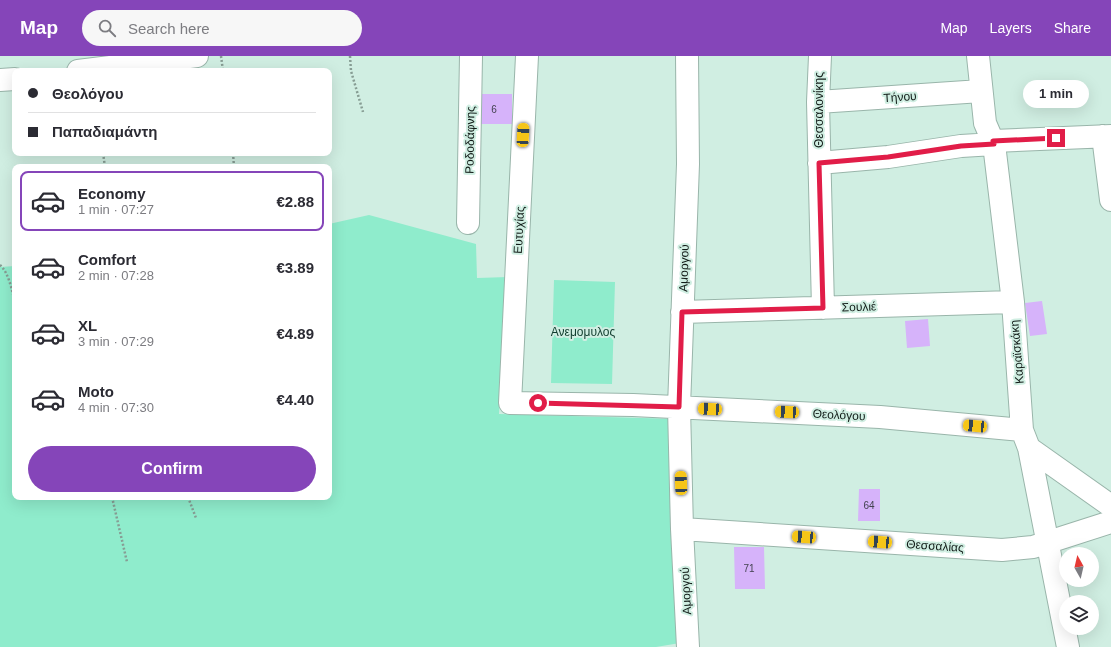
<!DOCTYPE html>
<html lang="en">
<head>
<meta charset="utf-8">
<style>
  body { margin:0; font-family:Helvetica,sans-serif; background:#f7f7f7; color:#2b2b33; height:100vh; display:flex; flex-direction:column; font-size:15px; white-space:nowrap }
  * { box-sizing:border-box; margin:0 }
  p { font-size:13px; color:#7c7c81 }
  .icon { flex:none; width:22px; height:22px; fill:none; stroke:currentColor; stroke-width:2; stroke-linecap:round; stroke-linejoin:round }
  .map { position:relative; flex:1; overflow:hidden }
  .drawer { position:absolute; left:12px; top:108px; width:320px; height:336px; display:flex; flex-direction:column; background:#fff; border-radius:8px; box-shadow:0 4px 16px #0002 }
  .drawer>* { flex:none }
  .banner { position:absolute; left:12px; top:12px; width:320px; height:88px; border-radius:8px; box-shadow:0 4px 16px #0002; display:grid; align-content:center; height:88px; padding:0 16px; background:#fff }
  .needle { width:26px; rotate:352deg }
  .tools { position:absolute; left:1059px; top:491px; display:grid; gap:8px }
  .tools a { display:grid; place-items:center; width:40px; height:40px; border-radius:50%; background:#fff; box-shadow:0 4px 16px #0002; font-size:20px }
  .end { position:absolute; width:18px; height:18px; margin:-9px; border:5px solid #e11d48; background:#fff; box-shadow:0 0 0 2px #fff }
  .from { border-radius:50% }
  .bubble { position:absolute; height:28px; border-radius:14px; background:#fff; box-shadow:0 4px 16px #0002; font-size:13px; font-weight:700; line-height:28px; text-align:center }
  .car { position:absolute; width:12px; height:24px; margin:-12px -6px; border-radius:5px; box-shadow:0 0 3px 1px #0007; background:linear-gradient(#f5c518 24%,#345 0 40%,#f5c518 0 76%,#345 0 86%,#f5c518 0) }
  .banner b { display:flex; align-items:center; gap:14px; height:38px; font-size:15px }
  .banner b+b { border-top:1px solid #e1e1e2 }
  .banner i { width:10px; height:10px; background:#2b2b33 }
  ul { padding:7px 0 0; list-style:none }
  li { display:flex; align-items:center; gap:12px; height:60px; margin:0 8px 6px; padding:0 8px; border:2px solid transparent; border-radius:8px }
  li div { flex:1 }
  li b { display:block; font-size:15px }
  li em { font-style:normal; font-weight:700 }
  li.selected { border-color:#8545b9 }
  li>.icon { width:36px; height:36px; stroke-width:1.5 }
  .action { display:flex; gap:8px; margin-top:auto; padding:8px 16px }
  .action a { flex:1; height:46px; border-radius:24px; background:#8545b9; color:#fff; font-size:16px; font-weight:700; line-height:46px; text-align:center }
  header { display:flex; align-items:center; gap:24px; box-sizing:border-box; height:56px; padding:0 20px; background:#8545b9; color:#fff }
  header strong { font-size:19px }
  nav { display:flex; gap:22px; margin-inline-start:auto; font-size:14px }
  .search { width:280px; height:36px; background:#f7f7f7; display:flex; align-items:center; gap:10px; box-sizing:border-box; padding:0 14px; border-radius:22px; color:#7c7c81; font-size:15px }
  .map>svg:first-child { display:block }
</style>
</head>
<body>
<header>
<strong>Map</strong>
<div class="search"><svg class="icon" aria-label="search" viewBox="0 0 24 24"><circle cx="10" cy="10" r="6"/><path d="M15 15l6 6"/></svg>Search here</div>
<nav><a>Map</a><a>Layers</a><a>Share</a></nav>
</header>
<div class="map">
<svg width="1111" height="591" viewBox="0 0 1111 591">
  <rect width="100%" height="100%" fill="#d0eee2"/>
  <path fill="#8feccc" d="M369,159L476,188L477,222L508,221L499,358L677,363L680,587L656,591H0V211L15,210V441H329V168Z
    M554,224L615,226L612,328L551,327Z"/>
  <path fill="#d6b3fa" d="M476,38H512V68H477Z
    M1042,245L1047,278L1030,280L1025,247Z
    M928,263L930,290L907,292L905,265Z
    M859,433H880V465H858Z
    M734,491H764L765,533H735Z"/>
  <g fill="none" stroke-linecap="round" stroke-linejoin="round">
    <g stroke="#99b5aa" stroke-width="24">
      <path id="minor" d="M527,0L510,347L633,349L880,361L1022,374
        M687,0L688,108L679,351L682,473L688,591
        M820,0L818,46L823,252
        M978,0L985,67L994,88L1013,246L1022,374L1029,392L1068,591
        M78,15L197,0
        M0,24L15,23
        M818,46L981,35
        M1103,80L1111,144
        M993,85L1111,80
        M819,107L888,101L961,90L994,88
        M468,167L471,0
        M682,256L1013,246
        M1029,392L1111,450
        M682,473L1002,494L1033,491L1111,466"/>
    </g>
    <path stroke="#879d94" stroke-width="2.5" stroke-dasharray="2 2" stroke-linecap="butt" d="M221,0L223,15
      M350,0L351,15L363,56
      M103,97L105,111
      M233,97L234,111
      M0,209C9,217 12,235 15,246
      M112,441L127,506
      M188,441L196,462"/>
    <use href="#minor" stroke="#fff" stroke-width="22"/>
  </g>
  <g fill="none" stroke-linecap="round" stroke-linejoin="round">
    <path stroke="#e11d48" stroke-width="5" d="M538,347L679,351L682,256L823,252L819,107L888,101L961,90L994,88L993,85L1056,82"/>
  </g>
  <g text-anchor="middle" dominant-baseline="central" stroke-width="4" stroke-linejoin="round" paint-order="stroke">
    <g font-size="10" fill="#434250">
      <text x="494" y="53">6</text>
      <text x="869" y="449">64</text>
      <text x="749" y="512">71</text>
    </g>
    <g font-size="12" fill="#121c18" stroke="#d0eee2">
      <text transform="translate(900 41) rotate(-4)">Τήνου</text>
      <text transform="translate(819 54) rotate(-90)">Θεσσαλονίκης</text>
      <text transform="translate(470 84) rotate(-89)">Ροδοδάφνης</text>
      <text transform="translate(519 174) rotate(-87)">Ευτυχίας</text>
      <text transform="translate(684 212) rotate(-88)">Αμοργού</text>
      <text transform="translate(859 251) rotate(-2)">Σουλιέ</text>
      <text transform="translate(1017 296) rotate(-95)">Καραϊσκάκη</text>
      <text transform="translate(839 359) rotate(3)">Θεολόγου</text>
      <text transform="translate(935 490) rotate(4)">Θεσσαλίας</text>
      <text transform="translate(686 535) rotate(-93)">Αμοργού</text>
    </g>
    <g font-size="12" fill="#113d2f" stroke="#d0eee2">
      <text x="583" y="276">Ανεμομυλος</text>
    </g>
  </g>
</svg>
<div class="tools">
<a><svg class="needle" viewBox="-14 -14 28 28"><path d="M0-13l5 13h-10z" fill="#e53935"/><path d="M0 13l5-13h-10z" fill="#7c7c81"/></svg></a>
<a><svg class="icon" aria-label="layers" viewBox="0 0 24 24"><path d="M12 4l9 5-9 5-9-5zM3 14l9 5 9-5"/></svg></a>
</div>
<i class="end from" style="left:538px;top:347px"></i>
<i class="end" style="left:1056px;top:82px"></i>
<div class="bubble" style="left:1023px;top:24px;width:66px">1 min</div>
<i class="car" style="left:523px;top:79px;rotate:3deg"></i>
<i class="car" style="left:710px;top:353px;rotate:273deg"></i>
<i class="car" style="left:787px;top:356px;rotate:273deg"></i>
<i class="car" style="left:975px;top:370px;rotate:275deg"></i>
<i class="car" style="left:681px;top:427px;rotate:358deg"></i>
<i class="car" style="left:804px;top:481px;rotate:274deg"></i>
<i class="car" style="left:880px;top:486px;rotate:274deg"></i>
<div class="banner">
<b><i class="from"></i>Θεολόγου</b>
<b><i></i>Παπαδιαμάντη</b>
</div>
<section class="drawer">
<ul>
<li class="selected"><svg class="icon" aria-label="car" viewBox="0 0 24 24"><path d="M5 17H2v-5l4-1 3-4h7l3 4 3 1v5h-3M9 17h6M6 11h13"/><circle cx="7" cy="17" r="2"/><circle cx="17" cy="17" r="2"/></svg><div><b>Economy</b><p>1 min · 07:27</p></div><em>€2.88</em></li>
<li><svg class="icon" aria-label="car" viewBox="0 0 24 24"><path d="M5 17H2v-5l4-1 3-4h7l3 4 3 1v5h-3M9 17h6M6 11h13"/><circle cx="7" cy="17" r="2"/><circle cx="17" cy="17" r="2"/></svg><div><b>Comfort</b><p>2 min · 07:28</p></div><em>€3.89</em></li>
<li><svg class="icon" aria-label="car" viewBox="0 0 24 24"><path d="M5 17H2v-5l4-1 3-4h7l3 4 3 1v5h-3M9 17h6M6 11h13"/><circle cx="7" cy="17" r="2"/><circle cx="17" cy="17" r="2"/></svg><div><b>XL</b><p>3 min · 07:29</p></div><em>€4.89</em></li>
<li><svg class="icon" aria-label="car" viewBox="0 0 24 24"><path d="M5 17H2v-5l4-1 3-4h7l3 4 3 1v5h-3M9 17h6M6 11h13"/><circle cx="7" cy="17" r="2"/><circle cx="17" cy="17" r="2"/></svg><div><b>Moto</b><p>4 min · 07:30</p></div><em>€4.40</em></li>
</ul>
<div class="action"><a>Confirm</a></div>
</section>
</div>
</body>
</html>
